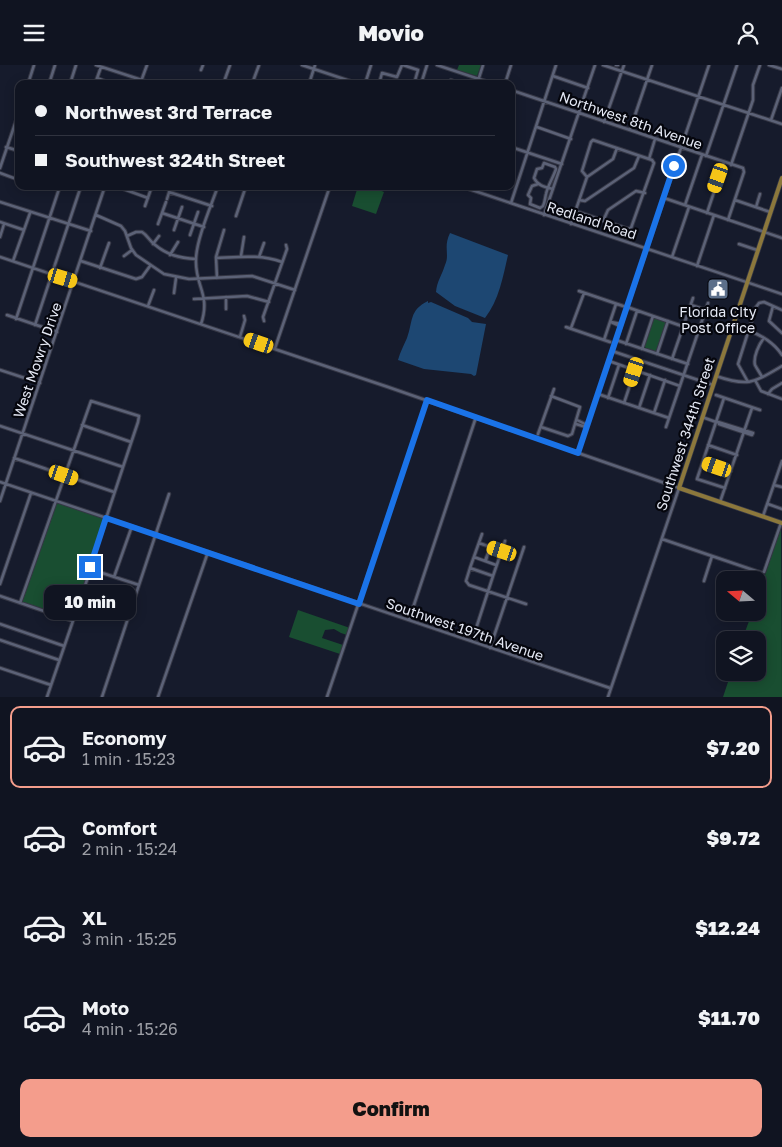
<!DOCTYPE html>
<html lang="en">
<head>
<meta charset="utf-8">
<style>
  body { margin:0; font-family:"Golos Text",sans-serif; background:#1e212e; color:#f1f3f6; height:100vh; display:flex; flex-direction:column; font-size:19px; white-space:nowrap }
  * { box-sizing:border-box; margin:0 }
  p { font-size:16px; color:#9c9ea5 }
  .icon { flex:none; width:28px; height:28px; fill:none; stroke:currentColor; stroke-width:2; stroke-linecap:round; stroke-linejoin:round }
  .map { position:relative; height:632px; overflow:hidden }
  .details { display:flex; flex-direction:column; background:#101421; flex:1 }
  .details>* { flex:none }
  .guide { position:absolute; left:15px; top:15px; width:500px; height:110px; border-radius:10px; box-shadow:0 2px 12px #0003,0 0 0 1px #30333f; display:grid; align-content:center; height:110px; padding:0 20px; background:#101421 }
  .needle { width:32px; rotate:289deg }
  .fabs { position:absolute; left:716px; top:506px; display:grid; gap:10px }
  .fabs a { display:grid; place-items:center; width:50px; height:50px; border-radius:10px; background:#101421; box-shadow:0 2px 12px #0003,0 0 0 1px #30333f; font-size:25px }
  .end { position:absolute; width:22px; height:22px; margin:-11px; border:6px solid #1a73e8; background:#fff; box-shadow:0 0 0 2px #fff }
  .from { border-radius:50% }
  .bubble { position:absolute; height:35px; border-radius:10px; background:#101421; box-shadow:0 2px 12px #0003,0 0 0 1px #30333f; font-size:16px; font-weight:800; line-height:35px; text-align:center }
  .car { position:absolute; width:15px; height:30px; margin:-15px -8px; border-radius:6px; box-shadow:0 0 4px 1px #0007; background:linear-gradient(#f5c518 24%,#345 0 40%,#f5c518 0 76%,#345 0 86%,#f5c518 0) }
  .guide b { display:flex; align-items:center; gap:18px; height:48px; font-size:19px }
  .guide b+b { border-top:1px solid #30333f }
  .guide i { width:12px; height:12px; background:#f1f3f6 }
  ul { padding:9px 0 0; list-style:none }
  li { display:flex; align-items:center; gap:15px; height:82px; margin:0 10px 8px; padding:0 10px; border:2px solid transparent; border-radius:10px }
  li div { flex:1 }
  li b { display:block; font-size:19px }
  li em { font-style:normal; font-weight:800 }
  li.on { border-color:#f49d8c }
  li>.icon { width:45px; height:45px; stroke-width:1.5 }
  .button { display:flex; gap:10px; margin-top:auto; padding:10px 20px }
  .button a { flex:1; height:58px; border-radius:10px; background:#f49d8c; color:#111; font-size:20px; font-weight:800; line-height:58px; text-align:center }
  header { display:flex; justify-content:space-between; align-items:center; height:65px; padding:0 20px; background:#101421; font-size:22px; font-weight:800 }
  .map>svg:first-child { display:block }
</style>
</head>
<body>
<header><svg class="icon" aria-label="menu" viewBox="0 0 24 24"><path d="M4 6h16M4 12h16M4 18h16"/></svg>Movio<svg class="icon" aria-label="person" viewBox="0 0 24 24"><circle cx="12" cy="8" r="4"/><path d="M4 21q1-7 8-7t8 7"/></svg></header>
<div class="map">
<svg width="782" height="632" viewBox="0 0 782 632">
  <rect width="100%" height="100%" fill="#161b2c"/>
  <path fill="#194e31" d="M459,0H481L477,11L457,5Z
    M358,121H378L377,124L384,127L376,149L352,141Z
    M655,253L665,256L666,259L656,286L655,287L644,282L652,255Z
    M57,438L105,454L89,501V506L71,554L21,538L55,439Z
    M781,462L782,632H723L731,608H758V575H742L752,548H758V531Z
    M298,545L350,563L347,570L341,568L334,564L325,565L322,573L343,580L340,589L289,572Z"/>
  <path fill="#1d4772" d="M450,168L508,190C503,212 499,235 485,253L455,241L436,227C437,216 442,210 445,200C450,190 443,182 450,168Z
    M428,236V238L431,237L468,253L472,257L486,259L476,310L474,311L471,309L424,304L398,295C400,287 404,280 407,273C413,257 409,245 428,236Z"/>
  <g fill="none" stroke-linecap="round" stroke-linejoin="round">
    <g stroke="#353745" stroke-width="4.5">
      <path id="minor" d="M96,0L154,19
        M302,0L359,19
        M403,0L418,5L414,19
        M437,0L494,19
        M603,0L782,59
        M616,0H618
        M769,0L782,4
        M201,5L203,0
        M553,11L588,23
        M97,13L113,19
        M225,14L230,0
        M28,19L34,0
        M49,19L55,0
        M70,19L76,0
        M95,19L101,2
        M140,19L147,0
        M252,19L259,0
        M309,19L315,0
        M365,19L371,0
        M379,19L382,8L397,12L402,0
        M421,19L427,0
        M449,19L451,15L459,19
        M477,19L483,0
        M505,19L511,0
        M511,25L743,103L744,107L728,155
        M771,55L782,23
        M604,57L624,0
        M537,62L571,74
        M630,65L652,0
        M6,82L19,86
        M511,82L562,99
        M706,91L737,0
        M649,94L655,74
        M731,100L753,35V20L760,0
        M0,103L19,47
        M0,108L19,115
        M587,112L613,94L617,83
        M538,119L532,121L528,130L531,133L530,139L540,143L543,141C545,137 545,133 546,129C548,120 553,113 556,104L555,102L544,98L542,103L537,104L534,113C538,121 545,122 553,124
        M115,121L148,133
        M209,121L217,124
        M460,121L782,229
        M169,127L212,141
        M664,133L782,173
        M167,134L171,121
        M579,135L585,136L634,103L639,91
        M735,135L770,147
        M0,137L91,166
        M511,138L556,0
        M685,140L702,90
        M145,141L152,121
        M756,142L760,129
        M575,146L628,164L631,163L654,98L652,95L593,75L591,77L582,106L587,112
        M162,148L204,162
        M707,148L724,97
        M96,150L121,161L125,166L131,183L136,190L164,209L189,214L252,211L295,225
        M544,150L595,0
        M236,151L246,121
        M603,156L608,145L636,126L645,128
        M0,157L24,165L13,196
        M158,159L166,137
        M571,159L587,112
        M24,165L30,148
        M174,165L182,142
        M190,170L198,147
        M127,171L136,167H142C147,170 149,175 154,179C167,190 179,193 196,194
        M0,172L4,159
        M153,179L159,171
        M739,179L757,185
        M170,190L178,177
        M124,191L132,185
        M241,191L244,172
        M0,192L388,322L679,423L608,632
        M259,192L264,178
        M672,192L689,142
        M216,193C238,192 261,189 282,197
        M81,196L136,214L142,212L150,201
        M697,201L714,150
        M100,203L109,178
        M217,213L216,192L224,165
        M579,226L623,241
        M174,228L176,213
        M226,232V244
        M194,234L247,231L269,237
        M691,240L706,245
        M148,241L154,225
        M773,241L769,256L782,268
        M627,242L699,267
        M7,250L57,267
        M16,254L60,121
        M264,256L263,252L287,184L286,180
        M201,259C211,229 195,222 196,195C196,175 211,141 218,121
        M35,260L81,121
        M620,261L611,257L621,259
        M566,262L610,277
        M571,263L584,228
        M749,266C762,270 775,279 782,290
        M240,272L245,255L244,251
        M604,275L616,239
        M616,275L688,299
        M626,279L637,246
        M275,283L330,121
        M642,284L653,251
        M612,286L713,320
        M657,289L668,256
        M672,294L693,233
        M609,296L680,321
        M0,305L40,318
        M716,311C748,322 753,318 782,301
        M762,312C760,308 757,304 755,300C753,292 759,279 764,273
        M755,315L761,326L782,334
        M748,317L738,299L756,242L759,238L764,237L782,245
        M598,329L669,353
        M768,329L772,324L782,318
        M716,330L760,345
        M608,333L619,300
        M624,338L635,305
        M639,343L650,310
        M654,348L665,315
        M702,352L716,357L697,414L725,423
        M577,355L587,360
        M716,357L724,333
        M718,357L753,368L752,370L719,359Z
        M576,359L586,362
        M82,360L131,377
        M0,361L123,402L91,499L90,506L47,632
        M541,362L568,371L572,369L580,342L551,331
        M666,362L708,238
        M538,369L554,324
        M708,380L737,390
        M578,388L709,0
        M14,393L114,427
        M703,397L731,406
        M0,417L610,623
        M774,420L782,422
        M0,436L105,121
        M720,437L752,343
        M768,439L782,444
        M763,451L782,396
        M482,469L470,503L493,511L505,476
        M662,474L762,508L764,507L781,458
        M479,478L502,486
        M474,492L496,500
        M486,495L490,482
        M485,496L490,483
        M470,503L466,516L469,520L526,539
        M90,504L139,520
        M114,512L132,461
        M704,516L712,491
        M0,519L31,428
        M0,531L73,556
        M20,538L91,336L139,351L138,357L123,402
        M409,555L476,352
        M0,559L64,581
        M0,575L59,595
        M472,576L493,511
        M490,583L524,482
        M0,603L51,620
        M102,632L169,429
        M158,632L208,487
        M327,632L427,335"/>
    </g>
    <g stroke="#353745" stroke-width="5.5">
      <path id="major" d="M782,113L679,423L782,458"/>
    </g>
    <use href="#minor" stroke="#5c6277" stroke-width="2.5"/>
    <use href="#major" stroke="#8c783c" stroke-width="4"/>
  </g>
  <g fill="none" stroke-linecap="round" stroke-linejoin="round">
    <path stroke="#1a73e8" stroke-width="6" d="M90,502L106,453L359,539L427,335L578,388L674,101"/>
  </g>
  <defs>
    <g id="civic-square" transform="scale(1.125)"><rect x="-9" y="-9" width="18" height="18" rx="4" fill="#5c6f8a" stroke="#05060d"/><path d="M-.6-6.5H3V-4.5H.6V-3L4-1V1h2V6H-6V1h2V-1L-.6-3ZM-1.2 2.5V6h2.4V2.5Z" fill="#fff"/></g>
  </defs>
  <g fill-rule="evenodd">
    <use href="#civic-square" x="718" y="224"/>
  </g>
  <g text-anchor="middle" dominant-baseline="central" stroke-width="4.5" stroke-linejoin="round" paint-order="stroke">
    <g font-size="14" fill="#e5e9f5" stroke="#05060d">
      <text transform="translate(631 55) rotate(19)">Northwest 8th Avenue</text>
      <text transform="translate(592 155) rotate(18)">Redland Road</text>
      <text transform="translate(37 295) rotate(-71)">West Mowry Drive</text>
      <text transform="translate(685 369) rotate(-72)">Southwest 344th Street</text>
      <text transform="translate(465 564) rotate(19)">Southwest 197th Avenue</text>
    </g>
    <g font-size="14" fill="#e5e9f5" stroke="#05060d">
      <text x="718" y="246">Florida City<tspan x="718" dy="16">Post Office</tspan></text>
    </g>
  </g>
</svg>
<div class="fabs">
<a><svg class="needle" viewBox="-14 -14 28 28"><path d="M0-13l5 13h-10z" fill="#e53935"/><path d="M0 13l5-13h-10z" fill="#9c9ea5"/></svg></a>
<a><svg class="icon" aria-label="layers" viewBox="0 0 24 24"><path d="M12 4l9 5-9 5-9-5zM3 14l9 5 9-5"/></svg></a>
</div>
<i class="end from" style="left:674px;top:101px"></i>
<i class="end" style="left:90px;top:502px"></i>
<div class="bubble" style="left:44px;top:520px;width:92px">10 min</div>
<i class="car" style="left:718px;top:113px;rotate:199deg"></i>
<i class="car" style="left:63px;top:213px;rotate:107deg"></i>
<i class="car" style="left:259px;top:278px;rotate:289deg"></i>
<i class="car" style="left:634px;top:307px;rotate:198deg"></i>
<i class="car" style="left:717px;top:402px;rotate:289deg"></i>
<i class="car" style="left:64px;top:410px;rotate:109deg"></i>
<i class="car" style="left:502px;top:486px;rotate:288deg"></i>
<div class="guide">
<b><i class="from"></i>Northwest 3rd Terrace</b>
<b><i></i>Southwest 324th Street</b>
</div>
</div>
<section class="details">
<ul>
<li class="on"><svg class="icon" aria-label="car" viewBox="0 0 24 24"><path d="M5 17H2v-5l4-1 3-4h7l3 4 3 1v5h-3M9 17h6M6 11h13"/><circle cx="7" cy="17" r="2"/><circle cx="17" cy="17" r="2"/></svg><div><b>Economy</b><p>1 min · 15:23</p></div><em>$7.20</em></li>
<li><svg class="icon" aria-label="car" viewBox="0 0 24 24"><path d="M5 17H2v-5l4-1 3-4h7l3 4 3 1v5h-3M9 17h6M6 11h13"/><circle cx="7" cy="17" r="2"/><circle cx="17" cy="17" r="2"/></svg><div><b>Comfort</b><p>2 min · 15:24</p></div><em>$9.72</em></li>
<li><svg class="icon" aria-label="car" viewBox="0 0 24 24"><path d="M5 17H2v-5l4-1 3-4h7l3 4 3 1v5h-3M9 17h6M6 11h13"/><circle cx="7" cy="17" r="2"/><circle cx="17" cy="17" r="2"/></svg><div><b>XL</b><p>3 min · 15:25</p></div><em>$12.24</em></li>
<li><svg class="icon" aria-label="car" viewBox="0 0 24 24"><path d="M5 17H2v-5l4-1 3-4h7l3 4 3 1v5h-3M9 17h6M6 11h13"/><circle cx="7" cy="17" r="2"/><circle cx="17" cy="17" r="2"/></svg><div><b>Moto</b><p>4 min · 15:26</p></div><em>$11.70</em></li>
</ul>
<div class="button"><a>Confirm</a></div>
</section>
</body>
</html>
